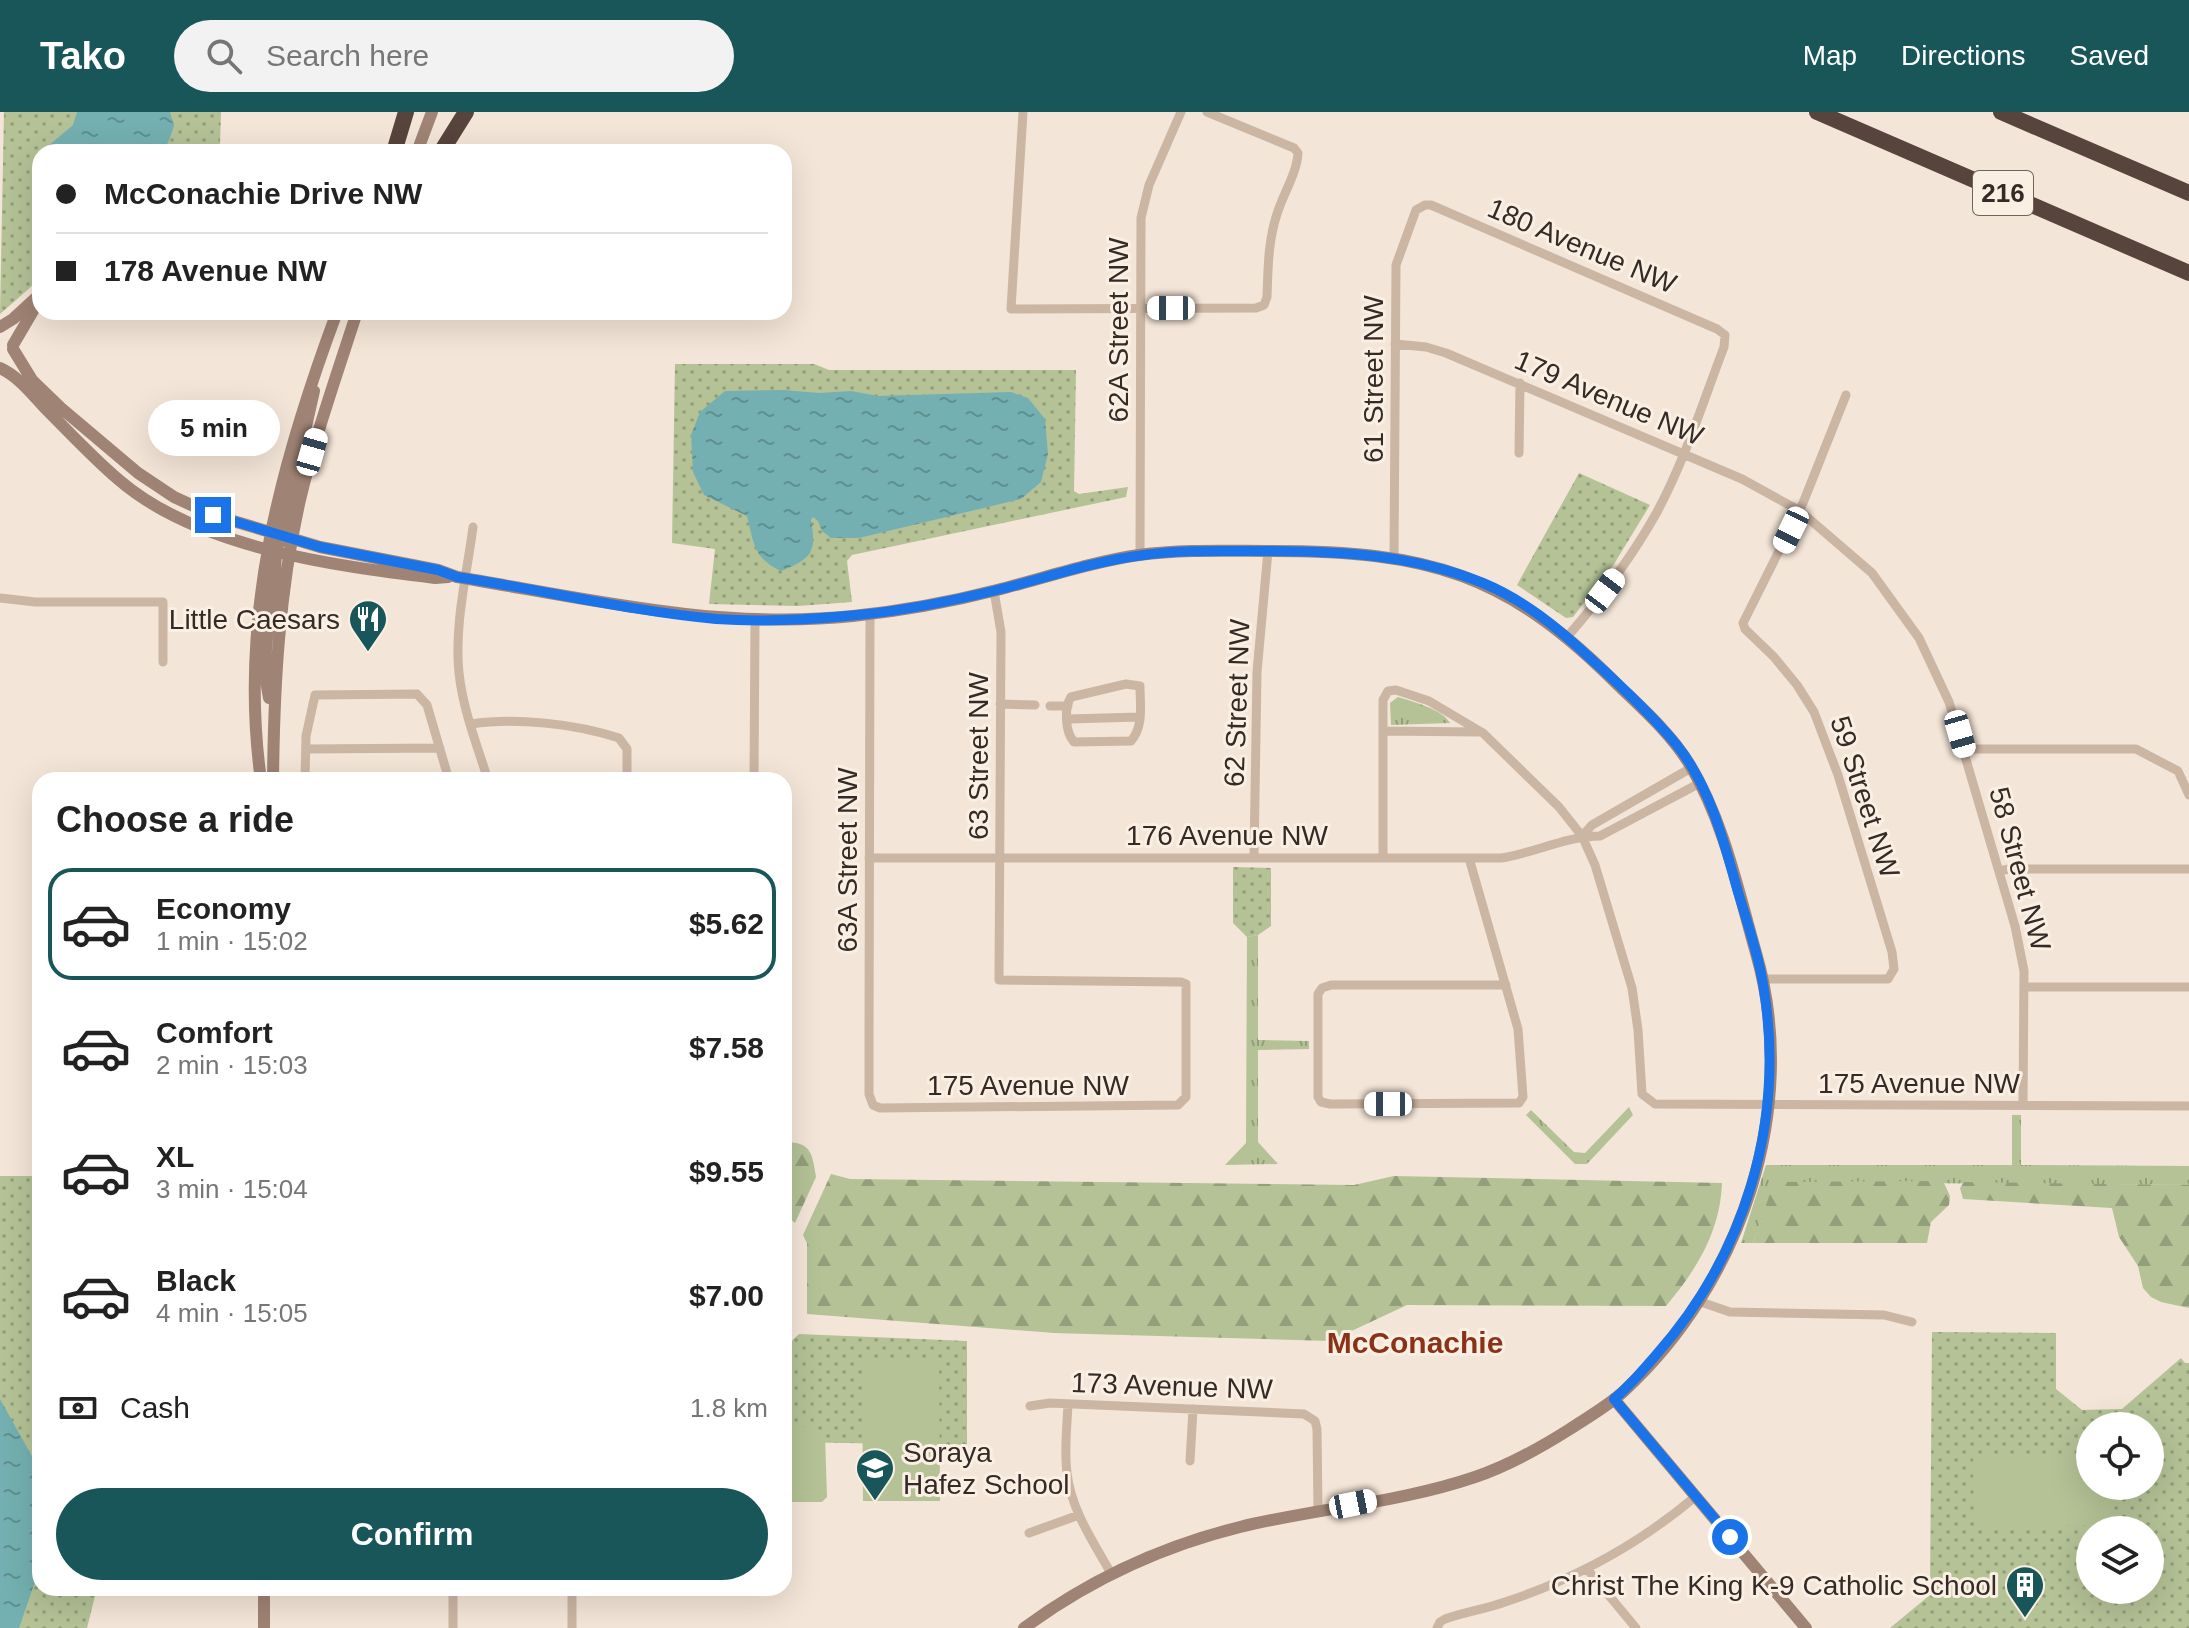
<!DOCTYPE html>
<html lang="en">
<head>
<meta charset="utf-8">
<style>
  body { margin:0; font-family:Arial,sans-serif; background:#f2f2f2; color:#222; height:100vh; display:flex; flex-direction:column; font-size:30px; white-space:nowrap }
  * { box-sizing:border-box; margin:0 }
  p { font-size:26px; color:#767676 }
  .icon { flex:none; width:44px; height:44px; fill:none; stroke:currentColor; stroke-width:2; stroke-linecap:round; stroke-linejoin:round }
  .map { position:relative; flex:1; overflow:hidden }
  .details { position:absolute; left:32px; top:660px; width:760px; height:824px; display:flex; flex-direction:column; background:#fff; border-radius:24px; box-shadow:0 8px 32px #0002 }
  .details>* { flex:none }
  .banner { position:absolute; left:32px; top:32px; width:760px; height:176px; border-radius:24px; box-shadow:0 8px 32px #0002; display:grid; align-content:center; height:176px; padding:0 24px; background:#fff }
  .buttons { position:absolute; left:2076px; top:1300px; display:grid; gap:16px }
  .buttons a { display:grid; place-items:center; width:88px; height:88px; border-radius:50%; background:#fff; box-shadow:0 8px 32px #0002; font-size:40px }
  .end { position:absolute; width:36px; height:36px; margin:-18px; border:10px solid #1a73e8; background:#fff; box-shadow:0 0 0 4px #fff }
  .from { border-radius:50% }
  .bubble { position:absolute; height:56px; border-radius:28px; background:#fff; box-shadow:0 8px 32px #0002; font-size:26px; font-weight:700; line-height:56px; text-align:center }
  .car { position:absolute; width:24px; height:48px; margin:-24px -12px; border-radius:10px; box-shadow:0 0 6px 2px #0007; background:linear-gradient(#fff 24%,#345 0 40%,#fff 0 76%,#345 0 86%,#fff 0) }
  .banner b { display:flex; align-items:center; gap:28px; height:76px; font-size:30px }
  .banner b+b { border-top:2px solid #e0e0e0 }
  .banner i { width:20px; height:20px; background:#222 }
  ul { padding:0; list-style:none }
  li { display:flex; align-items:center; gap:24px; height:112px; margin:0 16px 12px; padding:0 8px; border:4px solid transparent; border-radius:24px }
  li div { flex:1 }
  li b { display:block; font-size:30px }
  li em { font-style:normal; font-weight:700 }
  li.active { border-color:#185659 }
  li>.icon { width:72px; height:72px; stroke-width:1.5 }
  h2 { padding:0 24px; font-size:36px; line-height:96px }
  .pay { display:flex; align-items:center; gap:20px; height:88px; padding:0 24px; font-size:30px }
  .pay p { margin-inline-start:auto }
  .action { display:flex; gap:16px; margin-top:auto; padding:16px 24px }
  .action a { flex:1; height:92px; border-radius:48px; background:#185659; color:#fff; font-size:32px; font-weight:700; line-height:92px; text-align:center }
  header { display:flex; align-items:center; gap:48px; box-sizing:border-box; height:112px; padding:0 40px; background:#185659; color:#fff }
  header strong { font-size:38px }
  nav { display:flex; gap:44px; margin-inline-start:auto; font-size:28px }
  .search { width:560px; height:72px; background:#f2f2f2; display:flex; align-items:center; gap:20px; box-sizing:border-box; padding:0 28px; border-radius:44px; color:#767676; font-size:30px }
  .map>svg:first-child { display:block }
</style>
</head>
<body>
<header>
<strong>Tako</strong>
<div class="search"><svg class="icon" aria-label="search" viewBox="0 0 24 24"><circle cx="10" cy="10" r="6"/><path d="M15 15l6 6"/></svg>Search here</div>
<nav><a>Map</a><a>Directions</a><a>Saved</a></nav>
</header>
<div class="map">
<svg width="2189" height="1516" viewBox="0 0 2189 1516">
  <defs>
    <pattern id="grass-tufts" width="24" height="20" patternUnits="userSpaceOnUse" patternTransform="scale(2)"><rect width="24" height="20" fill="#b4c296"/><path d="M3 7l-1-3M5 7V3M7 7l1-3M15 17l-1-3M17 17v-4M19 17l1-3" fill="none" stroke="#939e7a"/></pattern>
    <pattern id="forest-firs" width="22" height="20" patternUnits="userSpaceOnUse" patternTransform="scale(2)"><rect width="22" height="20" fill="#b4c296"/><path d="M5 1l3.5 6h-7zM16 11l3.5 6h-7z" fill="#939e7a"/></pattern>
    <pattern id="park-dots" width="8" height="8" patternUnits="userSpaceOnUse" patternTransform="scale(2)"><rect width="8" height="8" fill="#b4c296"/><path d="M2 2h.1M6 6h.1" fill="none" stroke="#939e7a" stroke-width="1.8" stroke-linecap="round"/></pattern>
    <pattern id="water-ripples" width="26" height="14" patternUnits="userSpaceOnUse" patternTransform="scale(2)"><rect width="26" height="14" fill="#74b0b1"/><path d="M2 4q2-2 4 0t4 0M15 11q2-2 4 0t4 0" fill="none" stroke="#608f90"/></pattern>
  </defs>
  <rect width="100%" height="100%" fill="#f3e5d7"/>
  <path fill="url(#grass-tufts)" d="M1398,585C1414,590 1442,597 1450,611L1391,613L1390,591Z
    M1258,823V928L1309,929V937L1258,938V1030L1278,1052L1225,1053L1246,1031L1247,825Z
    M1629,995L1633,1003L1587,1052H1575L1526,1003L1531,998L1574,1040L1585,1041Z
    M2012,1003H2021V1053L2189,1054V1073L1775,1070L1753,1131H1741L1766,1053H2012Z"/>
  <path fill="url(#forest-firs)" d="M784,1030C811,1030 812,1040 816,1065L795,1111L784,1102Z
    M831,1062L850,1067L1354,1073L1394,1064L1722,1071C1720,1120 1697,1157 1666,1194L1407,1193L1330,1229L1054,1221L807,1202V1131L803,1123Z
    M1943,1069L1950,1084L1949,1093L1931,1110L1927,1131H1753L1774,1070Z
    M1964,1070L2189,1073V1196L2161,1190L2151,1185L2143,1176L2138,1154L2119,1125L2112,1096L1963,1087L1960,1076Z"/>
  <path fill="url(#park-dots)" fill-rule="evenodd" d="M4,0H221L220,32L217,40H40V167L0,202Z
    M675,252H814L829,258H1076L1074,379L1079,382L1128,375L1126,385L852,443L847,449L852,490L798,494L709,492L715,437L672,431Z
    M1579,361L1650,393L1614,452L1573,505L1566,506L1517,473Z
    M1233,755L1271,756V814L1258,823L1247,825L1233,811Z
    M0,1064H40V1476H97L87,1516H0Z
    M1932,1220L2056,1221V1277L2082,1298L2122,1297L2181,1246L2185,1251H2189V1516H1890L1930,1483ZM2090,1314H2150V1374H2090ZM2090,1418H2150V1478H2090Z
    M799,1222L967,1229V1333L784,1330V1236Z"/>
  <path fill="#b4c296" d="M939,1249L940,1389H863L862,1250Z
    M797,1313L812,1316L825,1324L827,1385L822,1390H784V1315Z
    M2090,1342V1374H2111V1413L1974,1415L1973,1344Z"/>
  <path fill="url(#water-ripples)" d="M77,0H170L174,14L168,31C150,45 137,39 117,32L103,40H41L73,13Z
    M784,278L819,281L851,279L878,284L1011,280L1028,286L1045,307L1048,342L1041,370L1021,387L859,426H831L822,419L818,409L813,405L811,408C817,441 811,447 781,459C753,446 754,431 747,404L704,383L693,360L691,323L700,300L725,279Z
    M0,1287L38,1355L34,1409L38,1461L19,1516H0Z"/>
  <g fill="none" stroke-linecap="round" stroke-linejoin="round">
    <path stroke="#cbb5a3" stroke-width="9" d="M1023,0L1011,197L1256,196L1264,193L1267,185C1268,157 1268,129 1277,102C1283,82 1297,61 1298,41L1294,36L1207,0
      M1395,232L1426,235L1446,241L1742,367L1800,399L1872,461L1919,526L1949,590L2015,814L2024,859L2023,993
      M1519,341L1520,271
      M473,415C467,462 454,513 459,561C463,598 477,633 488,668
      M1140,443L1141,106L1149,73L1181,0
      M1394,445L1396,153L1416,98L1425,93H1431L1717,217L1725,223L1724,235C1703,290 1685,348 1657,400C1632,445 1601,486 1567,525
      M0,486L35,490H163V550
      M870,502L869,931V982L873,993L880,996L1178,993L1186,985V872L1181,870L999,868L1001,520L994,479
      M1126,572L1140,574C1140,593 1144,614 1131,629L1074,630C1065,620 1064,596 1071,585Z
      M1000,592L1035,593
      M1050,594H1068
      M1068,607L1140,605
      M471,612C515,605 576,612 619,626L627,637V668
      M1383,619L1479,620
      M306,637L440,636
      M1965,639L1970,637H2136L2178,659L2189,683
      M305,668L306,624L315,583L417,582L427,593L449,668
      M754,668L755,508
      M1582,724L1592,713L1691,656
      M1254,745L1257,560L1268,439
      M869,746H1501C1534,741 1567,724 1600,724L1700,671
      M1383,746V588L1388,579L1396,578L1429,589L1483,621L1559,695L1582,724L1595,753L1632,876L1638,918L1642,982L1655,992L2189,994
      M1469,746L1518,917L1523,985L1519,991L1330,992L1321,990L1318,985V882L1322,876L1331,873H1506
      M1999,759L2009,757H2189
      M1762,867H1888L1894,857L1892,840L1838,663L1814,600L1797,573L1774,545L1745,517L1743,511L1803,391L1846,283
      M2024,875H2189
      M1698,1189L1730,1200L1884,1203L1912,1210
      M1068,1292C1067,1315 1064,1338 1067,1361C1071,1398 1094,1431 1112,1463
      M1030,1294L1050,1291L1304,1302L1315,1309L1317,1317L1318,1399
      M1190,1349L1193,1297
      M1029,1421L1079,1403
      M1587,1457L1636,1516
      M453,1476V1516
      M572,1476V1516
      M1437,1516L1440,1510L1445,1507C1465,1500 1486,1497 1505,1490C1575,1467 1639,1432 1695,1385"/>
    <path stroke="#9f8374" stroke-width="12" d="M417,40L432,0
      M0,215L13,207L37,185
      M13,233L40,187
      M13,237L32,268L61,296L138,361L174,385L213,403L320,435L438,458L457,465C589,487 717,518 853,504C901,499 950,490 997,478C1044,466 1091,450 1139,443C1183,437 1228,439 1272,439C1429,439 1507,461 1619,574C1644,598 1672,623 1690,653C1724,710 1738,778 1756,841C1801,996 1741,1171 1624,1279C1608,1294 1588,1305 1570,1317C1540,1336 1508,1354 1475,1365C1399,1391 1317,1396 1240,1415C1163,1434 1088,1469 1024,1516
      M0,256C18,264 32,282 45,296C70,321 93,346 119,368C198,436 335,454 435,466L448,465
      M283,429L285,407L314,279
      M269,586C258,534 277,485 276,433
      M261,668C238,506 281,350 337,200
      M273,668C274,574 279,479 300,388C315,324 337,262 357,200
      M1614,1287L1806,1516
      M264,1516V1476"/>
    <path stroke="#57443c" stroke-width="16" d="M1817,0L2189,161
      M2001,0L2189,81
      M394,40L406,0
      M441,40L466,0"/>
  </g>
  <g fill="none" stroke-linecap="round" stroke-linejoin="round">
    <path stroke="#1a73e8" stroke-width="10" d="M213,403L320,435L438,458L457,465C543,478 629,499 716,507C760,510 804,508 847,504C898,500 948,490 997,478C1046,466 1094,449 1144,443C1181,438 1218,439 1255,439C1334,439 1409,441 1483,471C1524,488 1558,516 1590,546C1620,573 1650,601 1676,632C1710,674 1724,730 1738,780C1748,813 1759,845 1764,878C1785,1011 1745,1143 1656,1243C1643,1258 1630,1274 1614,1287L1730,1425"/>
  </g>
  <defs>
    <g id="restaurant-pin" transform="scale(2)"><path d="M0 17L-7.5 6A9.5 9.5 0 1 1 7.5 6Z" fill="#185659" stroke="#faefe3"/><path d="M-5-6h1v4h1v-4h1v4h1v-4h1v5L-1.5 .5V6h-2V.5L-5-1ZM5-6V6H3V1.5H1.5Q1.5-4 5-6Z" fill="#fff"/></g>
    <g id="school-pin" transform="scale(2)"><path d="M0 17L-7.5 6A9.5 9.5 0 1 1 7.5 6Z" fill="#185659" stroke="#faefe3"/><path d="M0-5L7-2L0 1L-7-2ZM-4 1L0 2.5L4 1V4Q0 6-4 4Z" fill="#fff"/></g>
    <g id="building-pin" transform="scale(2)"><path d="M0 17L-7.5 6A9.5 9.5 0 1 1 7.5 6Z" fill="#185659" stroke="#faefe3"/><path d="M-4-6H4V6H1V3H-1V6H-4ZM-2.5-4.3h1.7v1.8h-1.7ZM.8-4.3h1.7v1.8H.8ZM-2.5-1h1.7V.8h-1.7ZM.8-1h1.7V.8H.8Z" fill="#fff"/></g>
  </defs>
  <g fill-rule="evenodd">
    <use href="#restaurant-pin" x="368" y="507"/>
    <use href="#school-pin" x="875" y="1356"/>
    <use href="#building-pin" x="2025" y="1473"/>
  </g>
  <g text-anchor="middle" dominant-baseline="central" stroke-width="6" stroke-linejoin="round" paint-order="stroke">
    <rect fill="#faefe3" stroke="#70655e" stroke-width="2" x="1973" y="59" width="60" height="44" rx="6"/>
    <g font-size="26" font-weight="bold" fill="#352a25">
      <text x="2003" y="81">216</text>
    </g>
    <g font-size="28" fill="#352a25" stroke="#faefe3">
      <text transform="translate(1582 134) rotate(23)">180 Avenue NW</text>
      <text transform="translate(1118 218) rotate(-90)">62A Street NW</text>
      <text transform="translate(1373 267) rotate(-90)">61 Street NW</text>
      <text transform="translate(1609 286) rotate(23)">179 Avenue NW</text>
      <text transform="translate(1237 591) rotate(-88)">62 Street NW</text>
      <text transform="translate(978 644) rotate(-90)">63 Street NW</text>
      <text transform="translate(1865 685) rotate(72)">59 Street NW</text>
      <text x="1227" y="723">176 Avenue NW</text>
      <text transform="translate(847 748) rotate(-90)">63A Street NW</text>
      <text transform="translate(2020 757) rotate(75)">58 Street NW</text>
      <text x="1919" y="971">175 Avenue NW</text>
      <text x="1028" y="973">175 Avenue NW</text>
      <text transform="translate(1172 1274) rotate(2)">173 Avenue NW</text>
    </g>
    <g font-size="28" fill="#352a25" stroke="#faefe3" text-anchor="end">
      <text x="340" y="507">Little Caesars</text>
      <text x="903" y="1340" text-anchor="start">Soraya<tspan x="903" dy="32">Hafez School</tspan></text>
      <text x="1997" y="1473">Christ The King K-9 Catholic School</text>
    </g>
    <g font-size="30" font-weight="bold" fill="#8a3219" stroke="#faefe3">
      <text x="1415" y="1230">McConachie</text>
    </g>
  </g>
</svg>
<div class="buttons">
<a><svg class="icon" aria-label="locate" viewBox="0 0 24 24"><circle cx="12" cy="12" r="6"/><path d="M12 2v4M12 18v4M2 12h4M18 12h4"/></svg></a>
<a><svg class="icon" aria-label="layers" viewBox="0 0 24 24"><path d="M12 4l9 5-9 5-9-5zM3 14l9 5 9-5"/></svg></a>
</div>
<i class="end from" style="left:1730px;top:1425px"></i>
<i class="end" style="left:213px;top:403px"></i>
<div class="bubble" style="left:148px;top:288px;width:132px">5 min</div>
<i class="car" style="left:1171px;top:196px;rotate:270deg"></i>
<i class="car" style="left:312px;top:340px;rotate:16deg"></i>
<i class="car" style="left:1791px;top:418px;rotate:206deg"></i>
<i class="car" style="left:1605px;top:479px;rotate:37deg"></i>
<i class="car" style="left:1960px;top:622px;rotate:164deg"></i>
<i class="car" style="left:1388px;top:992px;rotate:270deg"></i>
<i class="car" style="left:1353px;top:1392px;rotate:79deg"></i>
<div class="banner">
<b><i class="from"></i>McConachie Drive NW</b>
<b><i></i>178 Avenue NW</b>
</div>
<section class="details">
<h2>Choose a ride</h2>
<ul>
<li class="active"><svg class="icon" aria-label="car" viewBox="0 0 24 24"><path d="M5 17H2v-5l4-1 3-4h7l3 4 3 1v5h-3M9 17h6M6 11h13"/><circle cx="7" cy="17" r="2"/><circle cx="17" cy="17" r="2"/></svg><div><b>Economy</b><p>1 min · 15:02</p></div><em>$5.62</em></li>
<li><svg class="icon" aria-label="car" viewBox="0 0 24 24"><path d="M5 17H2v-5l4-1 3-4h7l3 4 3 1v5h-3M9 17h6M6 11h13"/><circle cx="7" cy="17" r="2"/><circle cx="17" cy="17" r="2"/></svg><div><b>Comfort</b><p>2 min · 15:03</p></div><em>$7.58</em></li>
<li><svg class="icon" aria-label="car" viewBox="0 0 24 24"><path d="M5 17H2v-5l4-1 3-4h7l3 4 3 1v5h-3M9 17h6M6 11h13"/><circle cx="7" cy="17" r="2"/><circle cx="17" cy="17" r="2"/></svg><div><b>XL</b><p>3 min · 15:04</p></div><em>$9.55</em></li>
<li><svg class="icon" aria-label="car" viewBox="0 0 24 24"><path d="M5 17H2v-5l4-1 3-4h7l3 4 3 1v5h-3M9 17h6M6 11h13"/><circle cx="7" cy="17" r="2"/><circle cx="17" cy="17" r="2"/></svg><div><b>Black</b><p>4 min · 15:05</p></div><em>$7.00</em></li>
</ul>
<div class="pay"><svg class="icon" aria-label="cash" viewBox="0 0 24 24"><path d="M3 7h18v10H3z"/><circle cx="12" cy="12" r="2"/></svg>Cash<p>1.8 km</p></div>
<div class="action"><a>Confirm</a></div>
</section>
</div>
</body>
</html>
